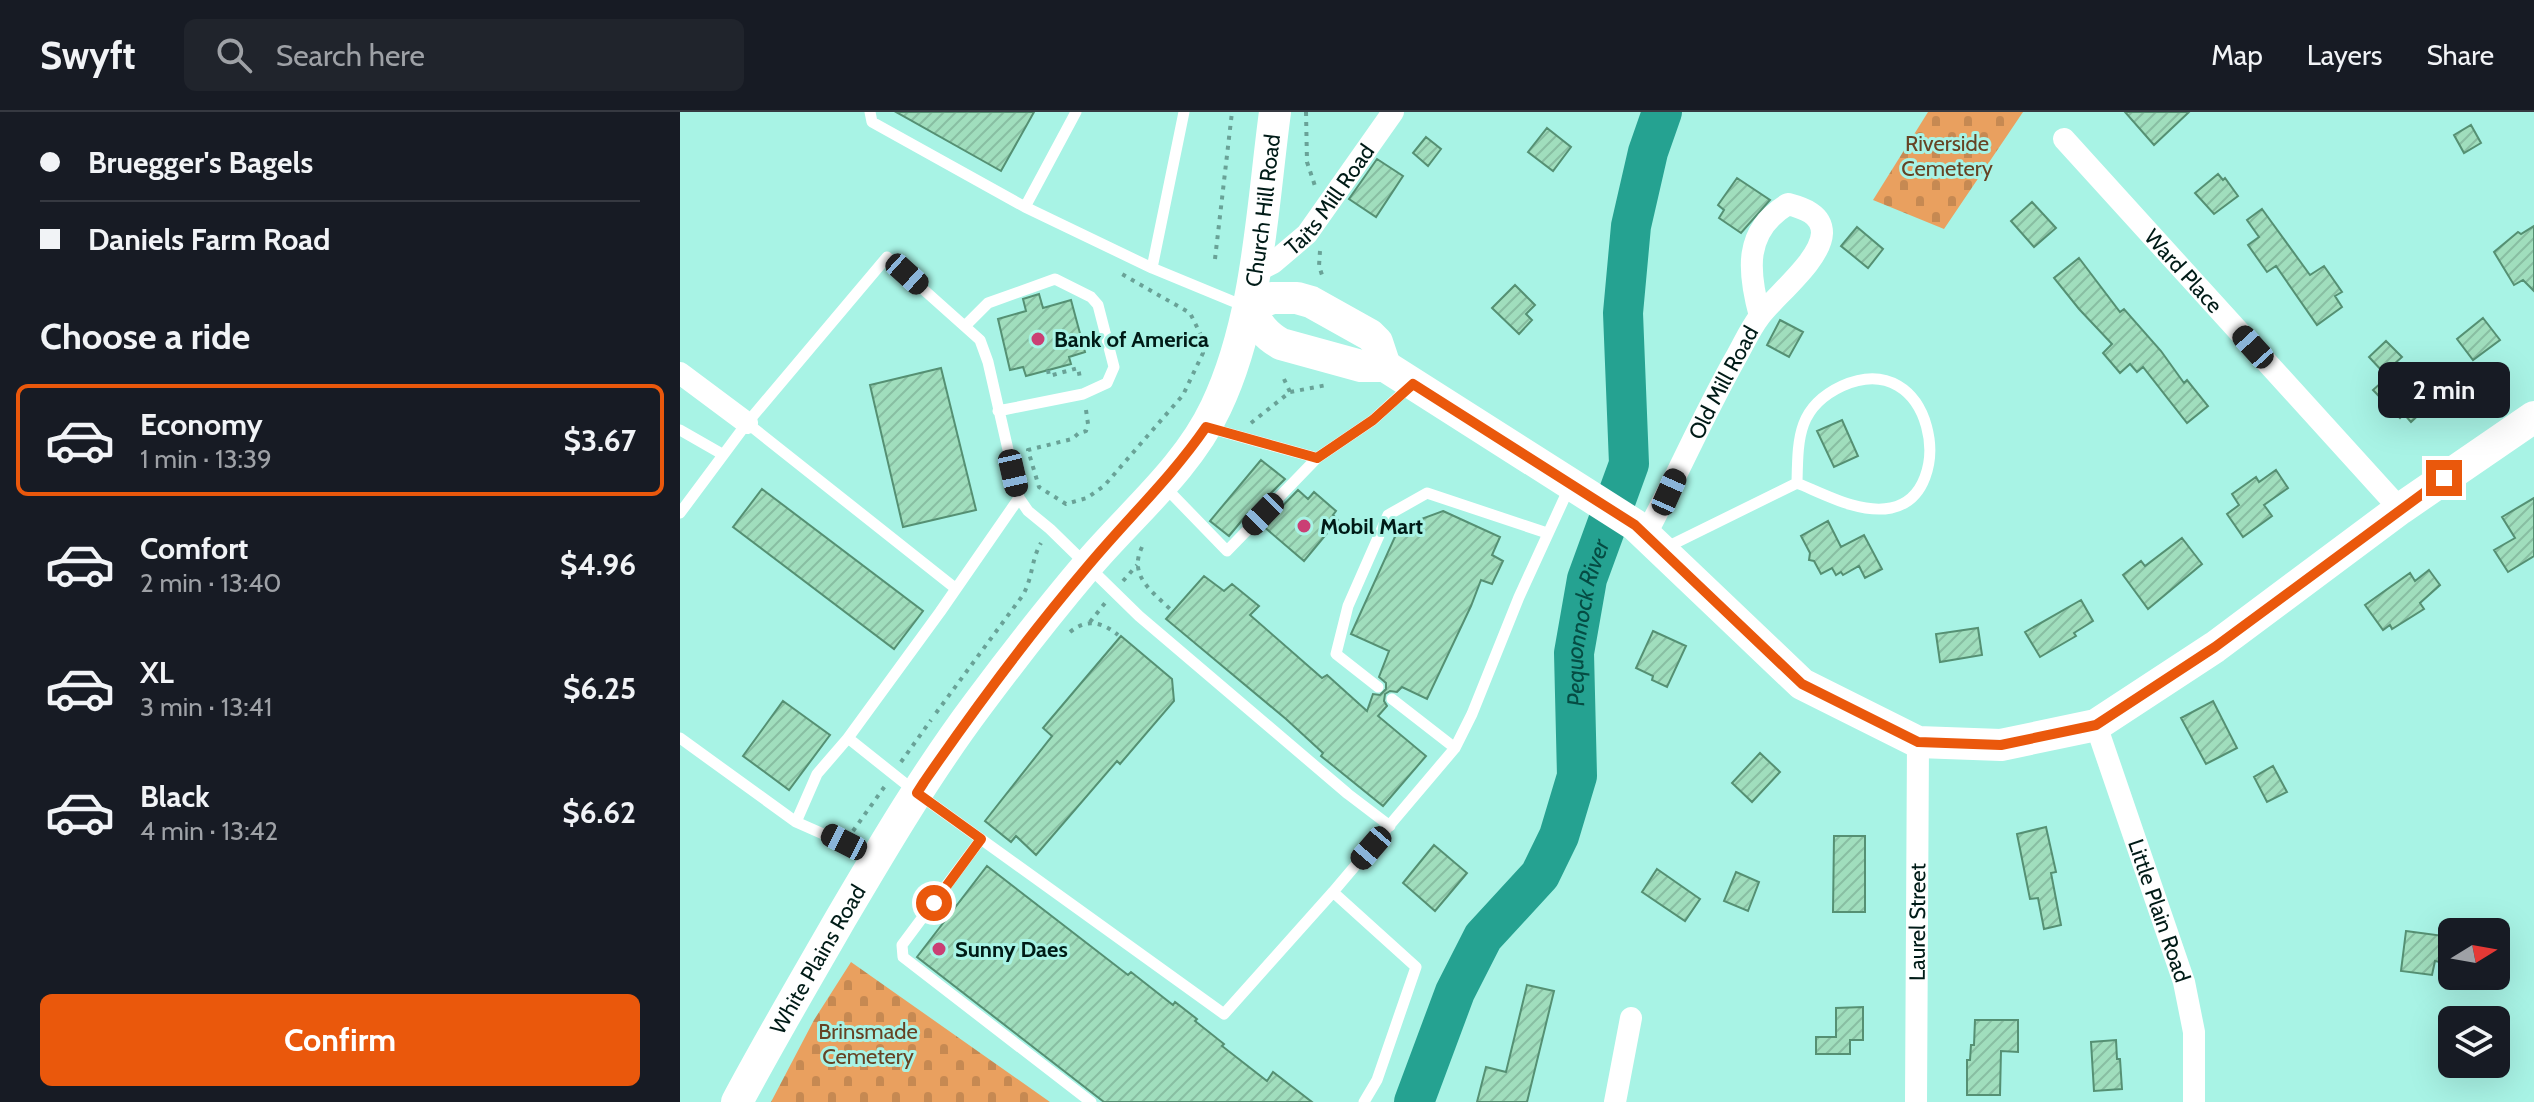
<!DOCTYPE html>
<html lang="en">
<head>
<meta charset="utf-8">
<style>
  body { margin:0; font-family:Cabin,sans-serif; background:#20242c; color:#f1f3f6; height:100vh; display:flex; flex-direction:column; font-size:30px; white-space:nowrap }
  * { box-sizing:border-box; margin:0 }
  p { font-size:26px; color:#9ea1a6 }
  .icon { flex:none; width:44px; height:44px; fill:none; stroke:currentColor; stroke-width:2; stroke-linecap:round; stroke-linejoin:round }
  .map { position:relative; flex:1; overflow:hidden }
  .sheet { display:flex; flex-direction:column; background:#171b24; width:680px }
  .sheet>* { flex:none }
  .guide { display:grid; align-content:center; height:176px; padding:0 40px; background:#171b24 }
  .needle { width:52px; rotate:79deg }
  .fabs { position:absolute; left:1758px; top:806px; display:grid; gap:16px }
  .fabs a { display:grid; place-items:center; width:72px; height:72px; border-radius:12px; background:#171b24; box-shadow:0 8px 32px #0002; font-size:40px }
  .end { position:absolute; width:36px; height:36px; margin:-18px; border:10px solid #ea580c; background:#fff; box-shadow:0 0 0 4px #fff }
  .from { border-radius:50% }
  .bubble { position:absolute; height:56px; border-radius:12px; background:#171b24; box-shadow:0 8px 32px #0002; font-size:26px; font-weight:800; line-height:56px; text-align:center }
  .car { position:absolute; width:24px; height:48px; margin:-24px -12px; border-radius:10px; box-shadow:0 0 6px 2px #0007; background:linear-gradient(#222 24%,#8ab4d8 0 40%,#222 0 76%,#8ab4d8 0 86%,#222 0) }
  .guide b { display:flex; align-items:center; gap:28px; height:76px; font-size:30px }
  .guide b+b { border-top:2px solid #363941 }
  .guide i { width:20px; height:20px; background:#f1f3f6 }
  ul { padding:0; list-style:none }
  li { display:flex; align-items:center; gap:24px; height:112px; margin:0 16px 12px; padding:0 24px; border:4px solid transparent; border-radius:12px }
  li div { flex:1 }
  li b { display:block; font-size:30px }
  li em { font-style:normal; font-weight:800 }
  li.current { border-color:#ea580c }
  li>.icon { width:72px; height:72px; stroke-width:1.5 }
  h2 { padding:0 40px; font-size:36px; line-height:96px }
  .action { display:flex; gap:16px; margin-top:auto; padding:16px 40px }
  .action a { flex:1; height:92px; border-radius:12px; background:#ea580c; color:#fff; font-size:32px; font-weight:800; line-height:92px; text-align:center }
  header { display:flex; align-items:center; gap:48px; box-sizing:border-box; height:112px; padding:0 40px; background:#171b24; border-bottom:2px solid #363941 }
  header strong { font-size:38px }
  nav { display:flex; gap:44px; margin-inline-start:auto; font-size:28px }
  .search { width:560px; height:72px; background:#20242c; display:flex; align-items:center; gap:20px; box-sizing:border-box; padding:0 28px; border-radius:12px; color:#9ea1a6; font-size:30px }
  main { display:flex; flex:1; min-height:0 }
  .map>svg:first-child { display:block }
</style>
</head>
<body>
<header>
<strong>Swyft</strong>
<div class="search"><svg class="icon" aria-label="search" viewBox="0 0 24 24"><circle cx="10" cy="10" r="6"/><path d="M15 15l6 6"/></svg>Search here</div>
<nav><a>Map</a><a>Layers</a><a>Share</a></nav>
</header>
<main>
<section class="sheet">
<div class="guide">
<b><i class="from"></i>Bruegger's Bagels</b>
<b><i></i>Daniels Farm Road</b>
</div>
<h2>Choose a ride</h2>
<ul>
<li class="current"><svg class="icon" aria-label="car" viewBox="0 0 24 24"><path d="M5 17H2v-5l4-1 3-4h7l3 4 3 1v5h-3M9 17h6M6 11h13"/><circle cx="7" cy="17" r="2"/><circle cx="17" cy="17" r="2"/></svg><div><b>Economy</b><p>1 min · 13:39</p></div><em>$3.67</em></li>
<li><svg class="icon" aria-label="car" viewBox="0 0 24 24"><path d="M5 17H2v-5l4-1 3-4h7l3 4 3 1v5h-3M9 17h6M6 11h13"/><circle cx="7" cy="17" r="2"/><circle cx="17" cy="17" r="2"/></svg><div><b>Comfort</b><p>2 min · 13:40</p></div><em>$4.96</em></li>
<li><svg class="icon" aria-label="car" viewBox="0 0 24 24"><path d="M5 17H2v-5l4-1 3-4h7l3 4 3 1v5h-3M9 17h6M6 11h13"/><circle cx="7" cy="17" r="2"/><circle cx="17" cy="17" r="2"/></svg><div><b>XL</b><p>3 min · 13:41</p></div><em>$6.25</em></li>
<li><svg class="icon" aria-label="car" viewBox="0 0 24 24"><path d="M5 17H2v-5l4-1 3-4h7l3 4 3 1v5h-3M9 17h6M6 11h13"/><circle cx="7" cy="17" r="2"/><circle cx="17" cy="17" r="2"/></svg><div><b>Black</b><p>4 min · 13:42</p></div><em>$6.62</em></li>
</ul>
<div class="action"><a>Confirm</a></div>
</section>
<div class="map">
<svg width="1854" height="990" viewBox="0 0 1854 990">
  <defs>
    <pattern id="cemetery-stones" width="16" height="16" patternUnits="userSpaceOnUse" patternTransform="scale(2)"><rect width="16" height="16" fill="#e9a05f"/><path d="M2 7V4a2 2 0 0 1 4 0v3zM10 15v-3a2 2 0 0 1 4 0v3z" fill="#c68952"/></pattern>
    <pattern id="building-hatch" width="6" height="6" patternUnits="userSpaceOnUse" patternTransform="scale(2)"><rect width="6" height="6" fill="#a0debd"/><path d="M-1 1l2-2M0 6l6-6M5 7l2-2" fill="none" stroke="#88bea2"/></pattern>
  </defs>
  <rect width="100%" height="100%" fill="#a8f3e5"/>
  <path fill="url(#cemetery-stones)" d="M1248,0H1343L1264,117L1193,88Z
    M171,850L370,990H91L134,908Z"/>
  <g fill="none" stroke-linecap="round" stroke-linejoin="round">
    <path stroke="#25a291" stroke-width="40" id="s1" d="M734,990L775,880L803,825L860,763L879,724L897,664L894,541L907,467L949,352L943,201L951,114L968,40L982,0"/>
  </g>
  <path fill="url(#building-hatch)" stroke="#559073" stroke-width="2" d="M216,0H354L321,59Z
    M1445,0H1509L1474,33Z
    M1791,13L1801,31L1784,41L1774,23Z
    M867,16L891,35L873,59L848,40Z
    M746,25L761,37L748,54L733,41Z
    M697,47L723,64L696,105L669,87Z
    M1538,62L1543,68L1545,66L1558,84L1534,102L1515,81Z
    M1057,66L1090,88L1061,121L1039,106L1044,98L1038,93Z
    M1352,90L1376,116L1354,135L1331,109Z
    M1582,97L1630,163L1644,154L1662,180L1655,184L1662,195L1637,213L1596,154L1587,160L1568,133L1579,125L1567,108Z
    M1854,114V179L1843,168L1834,173L1814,140L1838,120L1841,122Z
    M1177,115L1203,137L1188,156L1161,134Z
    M1399,146L1440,200L1444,197L1481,239L1504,271L1507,268L1528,294L1507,311L1463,255L1457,260L1450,252L1440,261L1423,241L1432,232L1399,197L1374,166Z
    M835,173L855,193L846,202L852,208L839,222L812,196Z
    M359,182L363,196L391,188L405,240L389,245L391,252L346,264L343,255L330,258L318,207L346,199L343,187Z
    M1803,206L1820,228L1793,248L1777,227Z
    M1100,208L1123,220L1109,245L1087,233Z
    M1706,229L1722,245L1704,261L1689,245Z
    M1720,254L1731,266L1727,270L1742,285L1738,289L1745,297L1731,310L1724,302L1720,306L1693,278Z
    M261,256L296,398L223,415L190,273Z
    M1162,308L1178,344L1154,355L1137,319Z
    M581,348L605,367L570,402L568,401L549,424L530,409Z
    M1596,358L1608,376L1584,393L1592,404L1563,425L1547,402L1559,393L1552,382L1576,365L1579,370Z
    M82,377L243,499L214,537L53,415Z
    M618,378L628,387L634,380L656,399L653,403L658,408L624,449L583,414Z
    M1854,386V444L1828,460L1814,438L1835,426L1822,405Z
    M763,399L820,425L812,443L823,449L812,472L801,468L791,494L747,587L722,575L717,580L710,579L705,582L704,589L707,594L698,604L746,644L703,694L641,644L643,641L606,607L486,507L524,464L544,479L552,472L579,494L570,503L642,566L647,563L687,599L693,582L700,583L706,577V571L699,565L709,539L671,522L718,418L722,414Z
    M1148,409L1161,435L1184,423L1202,457L1185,466L1179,454L1163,463L1161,460L1156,463L1152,456L1141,462L1134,449L1129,448L1130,441L1121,424Z
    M1502,426L1522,452L1468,497L1443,463L1461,449L1465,454Z
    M1749,458L1760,473L1740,491L1744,497L1712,517L1710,513L1703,518L1685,493L1730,461L1735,469Z
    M1401,488L1413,509L1394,521L1396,524L1360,545L1345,520Z
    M1298,516L1302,543L1260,550L1256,522Z
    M973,519L1006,534L987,575L972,568L973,564L956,556Z
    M441,524L492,567L494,589L440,652L437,649L356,743L336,724L331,730L305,709L372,624L363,616Z
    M103,589L150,623L109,678L63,644Z
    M1533,589L1557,636L1526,652L1501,606Z
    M1080,641L1100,660L1072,690L1052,671Z
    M1593,654L1607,680L1587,690L1574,665Z
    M1366,715L1376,760L1371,761L1381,813L1364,817L1358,786L1350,787L1337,722Z
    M1154,724H1185V800H1153Z
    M754,733L787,761L755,799L723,771Z
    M307,754L448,863L451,860L493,893L495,890L517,907L515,909L544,932L542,934L587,969L593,960L632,990H424L237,845Z
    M977,757L1020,787L1005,809L962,780Z
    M1056,760L1079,770L1068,799L1044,789Z
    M1726,819L1764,824L1760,850L1755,849L1752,863L1721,859Z
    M847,873L874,879L847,990H797L806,955L826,960Z
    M1183,895V928H1170V942H1136V925H1156V896Z
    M1295,908H1338V940L1321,939L1320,983H1287V948H1290L1291,933H1294Z
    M1436,928L1437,947H1440L1442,977L1414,979L1411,930Z"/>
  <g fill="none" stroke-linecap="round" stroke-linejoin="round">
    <path stroke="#69a297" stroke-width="4" stroke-dasharray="4 6" stroke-linecap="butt" d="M626,0L627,50L635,74
      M640,139L639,154L643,166
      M535,147L552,0
      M368,258L369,264L398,256L400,266
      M604,267L610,280
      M406,298L408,312L406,319L399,321L392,327L348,338L359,375L386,392L407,386L424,374L503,283L523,241L520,221L510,201L440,161
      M571,311L610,280L647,273
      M462,435C448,464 472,479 491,498
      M443,469L457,453
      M410,510L425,491
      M390,520C407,506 422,510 438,523
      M256,601L343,483C353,465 351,448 361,431
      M221,650L251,608
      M173,719L205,674"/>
    <path stroke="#fff" stroke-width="11" d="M190,0L192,10L345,95L472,156L564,194
      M345,95L396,0
      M472,156L504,0
      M285,214L308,191L375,167L411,185L418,193L434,255L427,271L403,282L318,299
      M67,311L275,476
      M529,316L637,346
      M0,318L42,342
      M485,375L547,439L637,346L693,308L729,275
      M0,401L67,311L207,145L300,228L308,250L339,386L348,399L370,417L459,504L668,682L710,714
      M983,437L1117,371C1118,327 1117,295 1162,274C1254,233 1279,382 1211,396C1180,402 1146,383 1117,371
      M698,575L656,542L668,494L708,403L747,381L867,421
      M712,587L775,636
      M0,626L116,710L193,744
      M168,626L237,681L544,902L653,780L775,636L792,602L839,485L889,376
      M116,710L137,662L168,626L260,500L339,386
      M301,727L222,833L223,845L411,990
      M653,780L736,855L697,968L684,990"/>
    <g stroke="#fff" stroke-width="22">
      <path id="s2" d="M1384,27L1720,397"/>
      <path id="s3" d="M573,161L593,151L627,122L713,0"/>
      <path d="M0,261L67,311"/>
      <path id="s4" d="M966,422C997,364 1023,304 1055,247C1063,233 1070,217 1080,204C1096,183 1141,148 1142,121C1142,102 1123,96 1108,92C1063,119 1068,160 1080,204"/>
      <path id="s5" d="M1416,613L1504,870L1514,920V990"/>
      <path d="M935,990L951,906"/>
      <path id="s6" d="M1236,990L1238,630"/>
    </g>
    <g stroke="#fff" stroke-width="32">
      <path d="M569,195C577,212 585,223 601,232L681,254H705L955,413L1122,572L1238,630L1321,633L1416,613L1535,535L1720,397L1854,305"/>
      <path d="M569,195L592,186H617L631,190L690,223L697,230L705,254"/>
      <path id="s7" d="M57,990C90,928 126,867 161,806C204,733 247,660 298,592C333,545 369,499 407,454C450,403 507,357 536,295C578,207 582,96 595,0"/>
    </g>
  </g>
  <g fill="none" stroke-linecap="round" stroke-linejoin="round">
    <path stroke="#ea580c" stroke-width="10" d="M254,791L301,727L237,681L244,670C295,596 349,523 407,455C446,408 491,366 526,315L637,346L693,308L733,272L955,413L1122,572L1238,630L1321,633L1416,613L1535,535L1764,366"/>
  </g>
  <g fill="#ca3f74" stroke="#a8f3e5" stroke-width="3">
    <circle cx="358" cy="227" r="8"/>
    <circle cx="624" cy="414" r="8"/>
    <circle cx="259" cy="837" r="8"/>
  </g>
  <g text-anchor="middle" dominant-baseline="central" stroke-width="6" stroke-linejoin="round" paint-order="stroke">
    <g font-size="22" fill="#664324" stroke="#a8f3e5">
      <text x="1267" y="31">Riverside<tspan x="1267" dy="25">Cemetery</tspan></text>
      <text x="188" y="919">Brinsmade<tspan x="188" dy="25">Cemetery</tspan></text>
    </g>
    <g font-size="22" fill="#001b17" stroke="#a8f3e5">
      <text stroke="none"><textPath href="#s3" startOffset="108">Taits Mill Road</textPath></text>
      <text stroke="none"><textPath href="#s7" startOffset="1050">Church Hill Road</textPath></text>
      <text stroke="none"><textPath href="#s2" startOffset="178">Ward Place</textPath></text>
      <text stroke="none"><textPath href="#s4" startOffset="170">Old Mill Road</textPath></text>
      <text stroke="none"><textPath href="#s5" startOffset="196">Little Plain Road</textPath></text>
      <text stroke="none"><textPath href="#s6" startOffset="180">Laurel Street</textPath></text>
      <text stroke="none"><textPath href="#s7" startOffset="164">White Plains Road</textPath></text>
    </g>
    <g font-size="22" font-weight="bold" fill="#001b17" stroke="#a8f3e5" text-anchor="start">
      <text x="374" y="227">Bank of America</text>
      <text x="640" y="414">Mobil Mart</text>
      <text x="275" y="837">Sunny Daes</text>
    </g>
    <g font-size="24" font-style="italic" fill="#054c43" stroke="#a8f3e5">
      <text stroke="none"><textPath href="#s1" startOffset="524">Pequonnock River</textPath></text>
    </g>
  </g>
</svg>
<div class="fabs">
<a><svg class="needle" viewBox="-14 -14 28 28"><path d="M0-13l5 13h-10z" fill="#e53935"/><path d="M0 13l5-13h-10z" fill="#9ea1a6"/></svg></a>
<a><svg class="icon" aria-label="layers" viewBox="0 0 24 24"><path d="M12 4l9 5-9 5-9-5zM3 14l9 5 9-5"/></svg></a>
</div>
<i class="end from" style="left:254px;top:791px"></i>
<i class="end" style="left:1764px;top:366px"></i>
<div class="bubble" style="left:1698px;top:250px;width:132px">2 min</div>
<i class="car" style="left:227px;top:162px;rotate:132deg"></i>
<i class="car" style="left:1573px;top:235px;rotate:318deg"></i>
<i class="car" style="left:333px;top:361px;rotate:167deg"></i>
<i class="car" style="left:989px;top:380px;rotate:24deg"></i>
<i class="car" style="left:583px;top:402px;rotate:224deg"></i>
<i class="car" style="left:164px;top:730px;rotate:297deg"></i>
<i class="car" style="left:691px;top:736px;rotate:221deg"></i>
</div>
</main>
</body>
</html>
